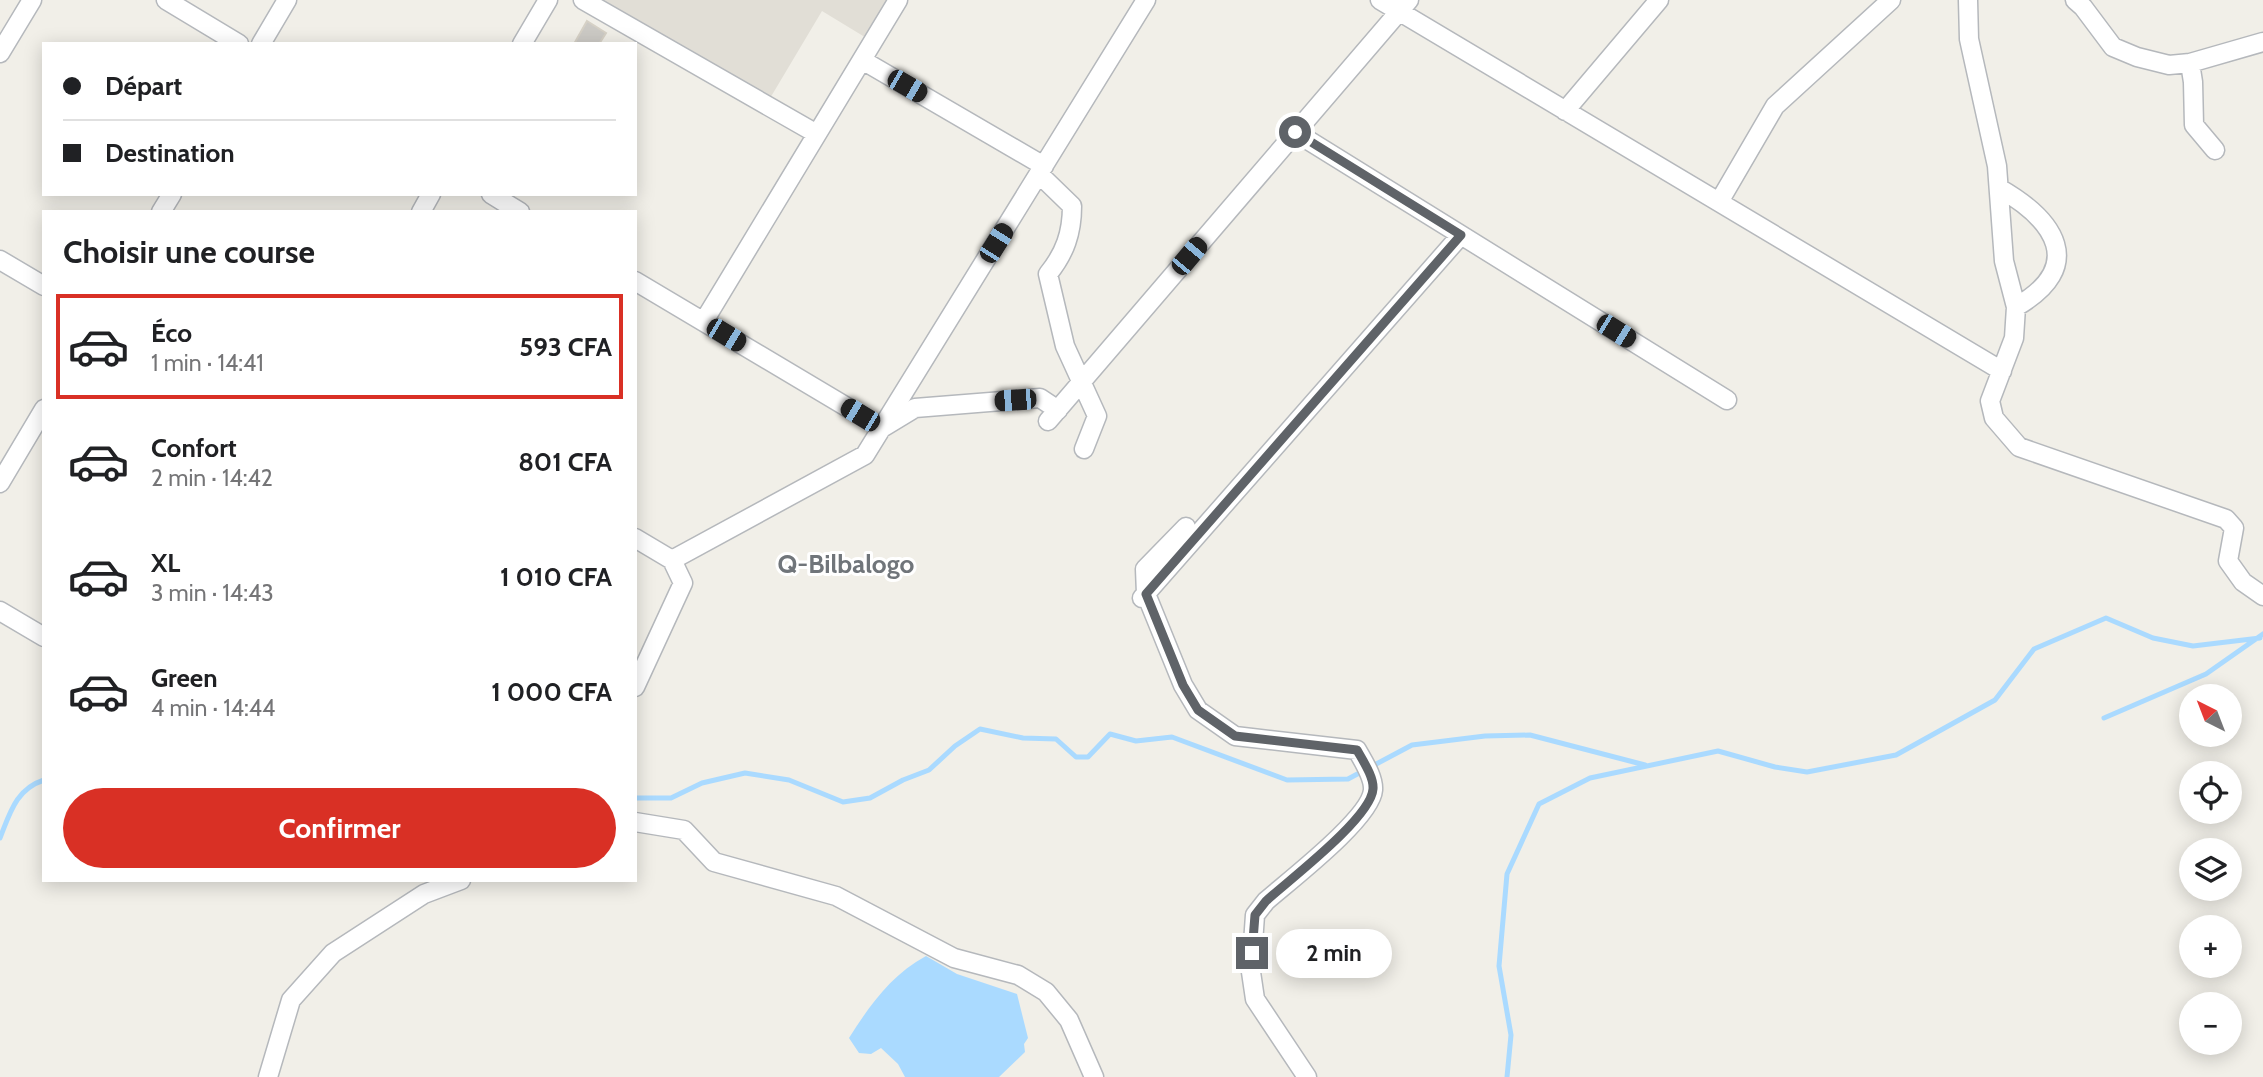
<!DOCTYPE html>
<html lang="fr">
<head>
<meta charset="utf-8">
<style>
  body { margin:0; font-family:Cabin,sans-serif; background:#f6f6f6; color:#202124; height:100vh; display:flex; flex-direction:column; font-size:26px; white-space:nowrap }
  * { box-sizing:border-box; margin:0 }
  p { font-size:23px; color:#757577 }
  .icon { flex:none; width:38px; height:38px; fill:none; stroke:currentColor; stroke-width:2; stroke-linecap:round; stroke-linejoin:round }
  .map { position:relative; flex:1; overflow:hidden }
  .drawer { position:absolute; left:42px; top:210px; width:595px; height:672px; display:flex; flex-direction:column; background:#fff; border-radius:0px; box-shadow:0 4px 18px #0003 }
  .drawer>* { flex:none }
  .banner { position:absolute; left:42px; top:42px; width:595px; height:154px; border-radius:0px; box-shadow:0 4px 18px #0003; display:grid; align-content:center; height:154px; padding:0 21px; background:#fff }
  .needle { width:46px; rotate:318deg }
  .fabs { position:absolute; left:2179px; top:684px; display:grid; gap:14px }
  .fabs a { display:grid; place-items:center; width:63px; height:63px; border-radius:50%; background:#fff; box-shadow:0 4px 18px #0003; font-size:35px }
  .end { position:absolute; width:32px; height:32px; margin:-16px; border:9px solid #5f6368; background:#fff; box-shadow:0 0 0 4px #fff }
  .from { border-radius:50% }
  .bubble { position:absolute; height:49px; border-radius:24px; background:#fff; box-shadow:0 4px 18px #0003; font-size:23px; font-weight:700; line-height:49px; text-align:center }
  .car { position:absolute; width:21px; height:42px; margin:-21px -10px; border-radius:9px; box-shadow:0 0 5px 2px #0007; background:linear-gradient(#222 24%,#8ab4d8 0 40%,#222 0 76%,#8ab4d8 0 86%,#222 0) }
  .banner b { display:flex; align-items:center; gap:24px; height:66px; font-size:26px }
  .banner b+b { border-top:2px solid #e0e0e0 }
  .banner i { width:18px; height:18px; background:#202124 }
  ul { padding:0; list-style:none }
  li { display:flex; align-items:center; gap:21px; height:105px; margin:0 14px 10px; padding:0 7px; border:4px solid transparent; border-radius:0px }
  li div { flex:1 }
  li b { display:block; font-size:26px }
  li em { font-style:normal; font-weight:700 }
  li.on { border-color:#d93025 }
  li>.icon { width:63px; height:63px; stroke-width:1.5 }
  h2 { padding:0 21px; font-size:32px; line-height:84px }
  .button { display:flex; gap:14px; margin-top:auto; padding:14px 21px }
  .button a { flex:1; height:80px; border-radius:42px; background:#d93025; color:#fff; font-size:28px; font-weight:700; line-height:80px; text-align:center }
  .map>svg:first-child { display:block }
</style>
</head>
<body>
<div class="map">
<svg width="2263" height="1077" viewBox="0 0 2263 1077">
  <rect width="100%" height="100%" fill="#f1efe8"/>
  <path fill="#e1ded6" d="M583,0H898L873,42L822,11L766,105Z"/>
  <path fill="#aadaff" d="M926,956L957,974L1017,994L1028,1038L1024,1044L1025,1052L999,1077H905L898,1064L881,1048L871,1054L859,1053L849,1038C870,1005 891,975 926,956Z"/>
  <g fill="none" stroke-linecap="round" stroke-linejoin="round">
    <path stroke="#aadaff" stroke-width="5" d="M2104,718L2206,674L2263,634
      M635,798H671L702,783L745,773L789,780L843,802L870,798L903,780L929,770L955,746L980,729L1023,738L1056,739L1076,757H1088L1110,734L1136,741L1172,737L1287,780L1348,779L1412,745L1485,736L1530,735L1645,765
      M0,838C10,813 16,789 44,780
      M1507,1077L1511,1035L1499,966L1507,874L1539,804L1590,778L1718,751L1775,767L1807,772L1896,755L1995,700L2034,649L2106,618L2153,638L2193,646L2260,638"/>
  </g>
  <path fill="#cccac5" stroke="#d6d1c6" stroke-width="2" d="M587,21L606,33L599,44H574Z"/>
  <g fill="none" stroke-linecap="round" stroke-linejoin="round">
    <g stroke="#b5b8bc" stroke-width="21">
      <path id="street" d="M166,0L239,44
        M583,0L817,134
        M1380,0L2002,371
        M1968,0L1969,39L1997,166L2004,261L2016,307L2014,338L1990,401L1994,418L2019,447L2226,519L2234,528L2228,561L2243,582L2263,596
        M2075,0L2083,7L2113,47L2137,57L2169,65L2190,63L2263,42
        M261,44L287,0
        M522,44L548,0
        M0,53L32,0
        M862,60L1044,166
        M2190,63L2193,82L2194,125L2215,150
        M1565,111L1659,0
        M1295,132L1727,400
        M1039,174L1072,206C1072,233 1065,253 1048,274L1065,346L1097,416L1084,449
        M1999,188C2055,220 2087,266 2016,307
        M491,194L520,212
        M1719,202L1775,106L1891,0
        M161,212L172,194
        M421,212L431,194
        M0,260L44,286
        M635,281L882,428L915,408L1040,398L1058,410
        M704,321L898,0
        M1048,421L1409,0
        M0,483L44,409
        M1186,527L1145,569L1146,594L1183,685L1198,710L1235,736L1357,750C1363,761 1374,777 1373,790C1371,818 1290,880 1266,901L1255,915L1251,972L1255,999L1307,1077
        M635,538L672,560L683,583L635,687
        M672,560L865,455L1146,0
        M1142,598L1461,235
        M0,611L44,637
        M635,822L684,830L714,862L836,896L954,958L1018,975L1046,992L1069,1020L1094,1077
        M268,1077L291,1000L333,953L424,894L461,880"/>
    </g>
    <use href="#street" stroke="#fff" stroke-width="18"/>
  </g>
  <g fill="none" stroke-linecap="round" stroke-linejoin="round">
    <path stroke="#5f6368" stroke-width="9" d="M1252,953L1255,915L1266,901C1289,880 1371,818 1373,789C1374,777 1363,761 1357,750L1235,736L1198,710L1183,685L1146,594L1461,235L1295,132"/>
  </g>
  <g text-anchor="middle" dominant-baseline="central" stroke-width="6" stroke-linejoin="round" paint-order="stroke">
    <g font-size="26" font-weight="bold" fill="#70757a" stroke="#fff">
      <text x="846" y="564">Q-Bilbalogo</text>
    </g>
  </g>
</svg>
<div class="fabs">
<a><svg class="needle" viewBox="-14 -14 28 28"><path d="M0-13l5 13h-10z" fill="#e53935"/><path d="M0 13l5-13h-10z" fill="#757577"/></svg></a>
<a><svg class="icon" aria-label="locate" viewBox="0 0 24 24"><circle cx="12" cy="12" r="6"/><path d="M12 2v4M12 18v4M2 12h4M18 12h4"/></svg></a>
<a><svg class="icon" aria-label="layers" viewBox="0 0 24 24"><path d="M12 4l9 5-9 5-9-5zM3 14l9 5 9-5"/></svg></a>
<a>+</a>
<a>−</a>
</div>
<i class="end from" style="left:1295px;top:132px"></i>
<i class="end" style="left:1252px;top:953px"></i>
<div class="bubble" style="left:1276px;top:929px;width:116px">2 min</div>
<i class="car" style="left:907px;top:86px;rotate:120deg"></i>
<i class="car" style="left:996px;top:243px;rotate:32deg"></i>
<i class="car" style="left:1189px;top:256px;rotate:40deg"></i>
<i class="car" style="left:1616px;top:331px;rotate:122deg"></i>
<i class="car" style="left:726px;top:335px;rotate:121deg"></i>
<i class="car" style="left:1015px;top:400px;rotate:266deg"></i>
<i class="car" style="left:860px;top:415px;rotate:301deg"></i>
<div class="banner">
<b><i class="from"></i>Départ</b>
<b><i></i>Destination</b>
</div>
<section class="drawer">
<h2>Choisir une course</h2>
<ul>
<li class="on"><svg class="icon" aria-label="car" viewBox="0 0 24 24"><path d="M5 17H2v-5l4-1 3-4h7l3 4 3 1v5h-3M9 17h6M6 11h13"/><circle cx="7" cy="17" r="2"/><circle cx="17" cy="17" r="2"/></svg><div><b>Éco</b><p>1 min · 14:41</p></div><em>593 CFA</em></li>
<li><svg class="icon" aria-label="car" viewBox="0 0 24 24"><path d="M5 17H2v-5l4-1 3-4h7l3 4 3 1v5h-3M9 17h6M6 11h13"/><circle cx="7" cy="17" r="2"/><circle cx="17" cy="17" r="2"/></svg><div><b>Confort</b><p>2 min · 14:42</p></div><em>801 CFA</em></li>
<li><svg class="icon" aria-label="car" viewBox="0 0 24 24"><path d="M5 17H2v-5l4-1 3-4h7l3 4 3 1v5h-3M9 17h6M6 11h13"/><circle cx="7" cy="17" r="2"/><circle cx="17" cy="17" r="2"/></svg><div><b>XL</b><p>3 min · 14:43</p></div><em>1 010 CFA</em></li>
<li><svg class="icon" aria-label="car" viewBox="0 0 24 24"><path d="M5 17H2v-5l4-1 3-4h7l3 4 3 1v5h-3M9 17h6M6 11h13"/><circle cx="7" cy="17" r="2"/><circle cx="17" cy="17" r="2"/></svg><div><b>Green</b><p>4 min · 14:44</p></div><em>1 000 CFA</em></li>
</ul>
<div class="button"><a>Confirmer</a></div>
</section>
</div>
</body>
</html>
